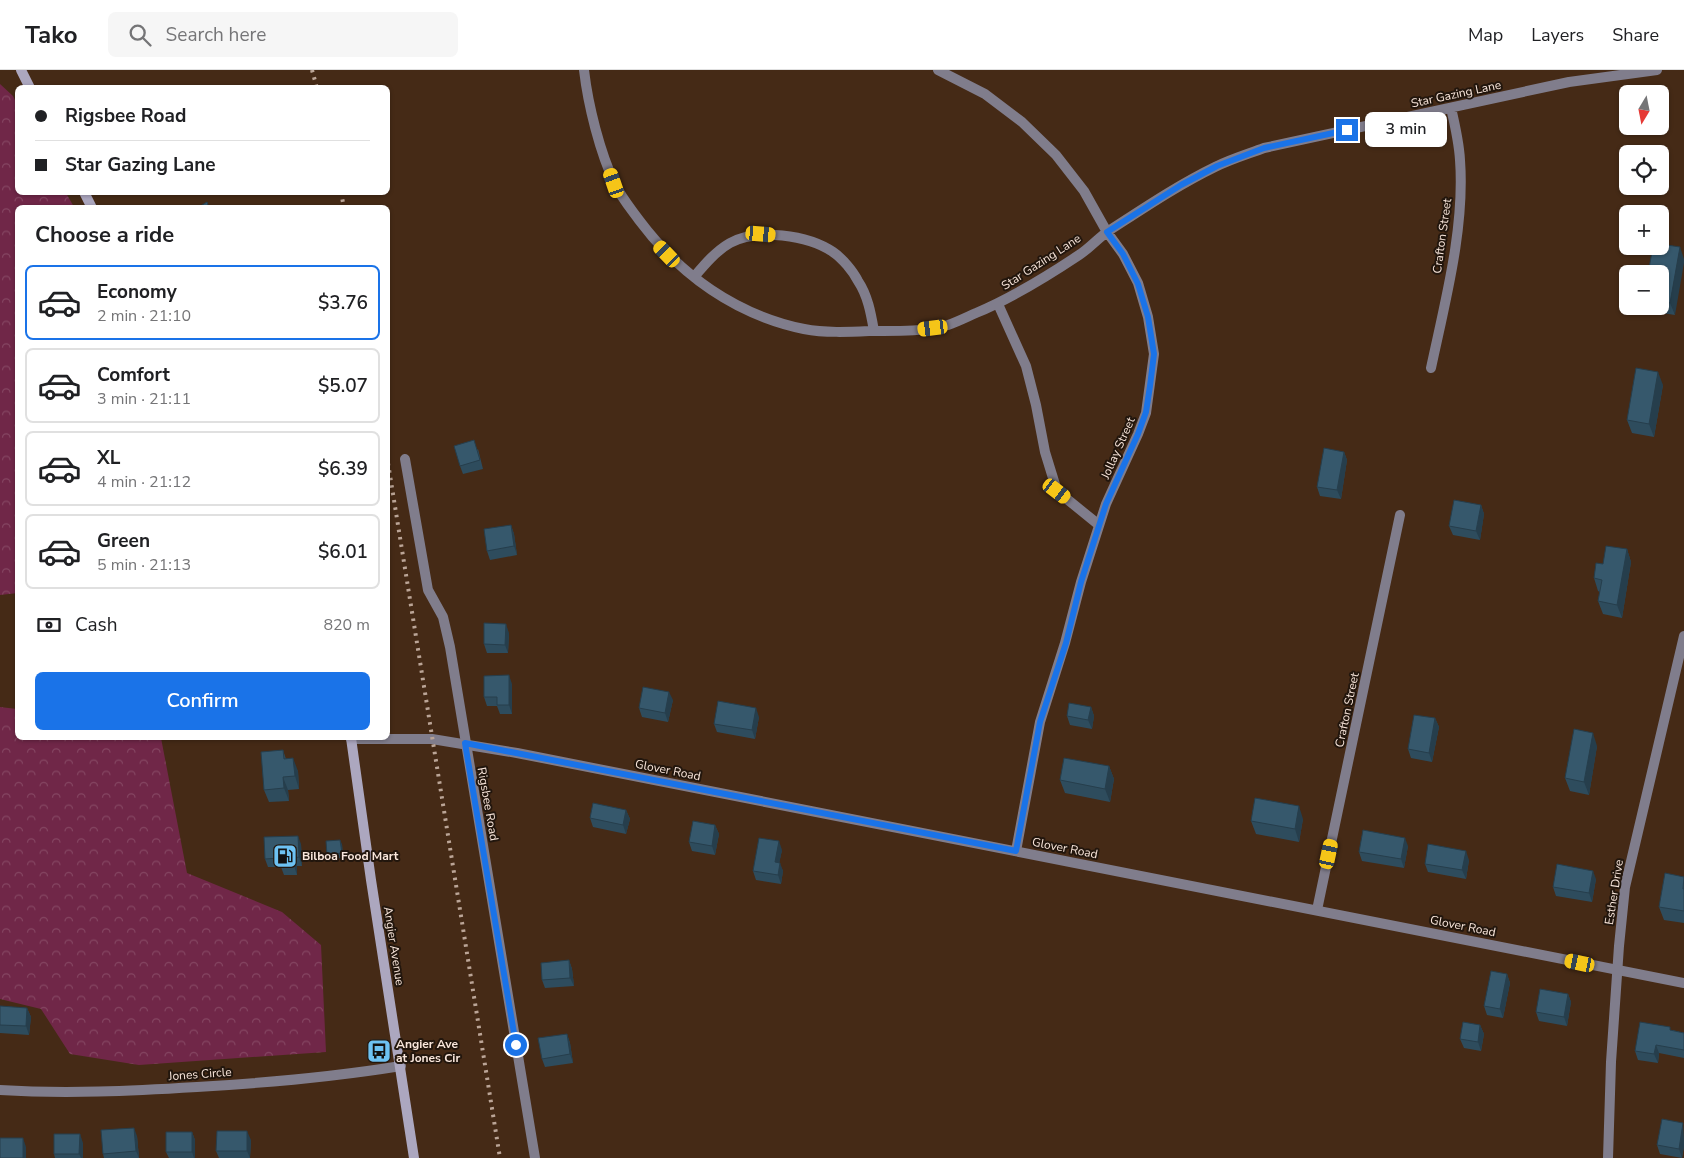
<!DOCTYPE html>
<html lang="en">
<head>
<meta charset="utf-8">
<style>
  body { margin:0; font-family:"Nunito Sans",sans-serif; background:#f6f6f6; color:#202124; height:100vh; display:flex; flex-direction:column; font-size:19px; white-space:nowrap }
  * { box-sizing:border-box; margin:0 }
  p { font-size:16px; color:#757577 }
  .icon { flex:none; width:28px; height:28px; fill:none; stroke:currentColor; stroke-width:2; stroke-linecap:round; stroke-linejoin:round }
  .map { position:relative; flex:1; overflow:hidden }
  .panel { position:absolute; left:15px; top:135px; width:375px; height:535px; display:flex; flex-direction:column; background:#fff; border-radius:8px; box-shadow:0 1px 4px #0004 }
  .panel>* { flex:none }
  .guide { position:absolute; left:15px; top:15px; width:375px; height:110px; border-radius:8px; box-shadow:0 1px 4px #0004; display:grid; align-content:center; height:110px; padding:0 20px; background:#fff }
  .needle { width:32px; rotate:190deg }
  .controls { position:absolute; left:1619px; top:15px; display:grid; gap:10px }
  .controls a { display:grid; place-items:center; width:50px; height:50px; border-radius:8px; background:#fff; box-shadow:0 1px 4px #0004; font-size:25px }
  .end { position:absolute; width:22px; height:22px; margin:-11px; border:6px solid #1a73e8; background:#fff; box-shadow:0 0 0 2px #fff }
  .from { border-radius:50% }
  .bubble { position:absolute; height:35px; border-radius:8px; background:#fff; box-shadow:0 1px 4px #0004; font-size:16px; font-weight:600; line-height:35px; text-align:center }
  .car { position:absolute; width:15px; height:30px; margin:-15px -8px; border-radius:6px; box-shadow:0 0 4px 1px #0007; background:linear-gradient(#f5c518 24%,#345 0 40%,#f5c518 0 76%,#345 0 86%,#f5c518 0) }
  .guide b { display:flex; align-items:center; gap:18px; height:48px; font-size:19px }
  .guide b+b { border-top:1px solid #e0e0e0 }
  .guide i { width:12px; height:12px; background:#202124 }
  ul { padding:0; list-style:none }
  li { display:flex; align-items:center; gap:15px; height:75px; margin:0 10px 8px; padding:0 10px; border:2px solid #e0e0e0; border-radius:8px }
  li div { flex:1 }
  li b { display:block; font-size:19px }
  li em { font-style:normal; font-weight:600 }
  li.on { border-color:#1a73e8 }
  li>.icon { width:45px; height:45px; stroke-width:1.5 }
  h2 { padding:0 20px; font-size:22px; line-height:60px }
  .pay { display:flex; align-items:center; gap:12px; height:55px; padding:0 20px; font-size:19px }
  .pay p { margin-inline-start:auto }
  .action { display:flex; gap:10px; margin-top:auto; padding:10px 20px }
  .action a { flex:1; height:58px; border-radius:8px; background:#1a73e8; color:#fff; font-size:20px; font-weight:600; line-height:58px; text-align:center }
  header { display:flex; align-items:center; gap:30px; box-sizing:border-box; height:70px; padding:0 25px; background:#fff; border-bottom:1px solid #e0e0e0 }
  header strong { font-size:24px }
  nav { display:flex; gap:28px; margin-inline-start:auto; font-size:18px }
  .search { width:350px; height:45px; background:#f6f6f6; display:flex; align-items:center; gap:12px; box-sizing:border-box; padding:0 18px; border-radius:8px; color:#757577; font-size:19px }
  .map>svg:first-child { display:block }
</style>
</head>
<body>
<header>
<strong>Tako</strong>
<div class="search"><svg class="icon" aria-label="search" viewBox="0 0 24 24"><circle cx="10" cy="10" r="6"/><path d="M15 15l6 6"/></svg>Search here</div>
<nav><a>Map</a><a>Layers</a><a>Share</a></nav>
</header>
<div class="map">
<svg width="1684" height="1088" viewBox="0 0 1684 1088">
  <defs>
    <pattern id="forest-crowns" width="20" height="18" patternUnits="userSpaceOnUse" patternTransform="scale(1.25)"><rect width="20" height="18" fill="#702748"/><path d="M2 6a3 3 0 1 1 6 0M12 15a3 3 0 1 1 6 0" fill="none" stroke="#854662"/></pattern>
  </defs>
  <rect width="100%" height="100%" fill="#452a16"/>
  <path fill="url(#forest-crowns)" d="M0,14L13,26L17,34L18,122L66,123L74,137L18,138V523L0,525Z
    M0,637L17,639L18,668H161L187,803L282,842L321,875L326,982L139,995L70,984L41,939L0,929Z"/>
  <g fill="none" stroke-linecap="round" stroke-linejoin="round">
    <path stroke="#807d8c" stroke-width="10" d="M584,0C588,35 600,83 615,114C621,127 631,139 639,150C680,205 736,245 804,259C825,263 848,262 869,261C895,261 923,262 948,255C957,252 967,247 976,243C1012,228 1046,207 1079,185C1090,178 1099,167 1110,160C1144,138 1178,115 1215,97C1231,89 1248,84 1264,78L1569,12L1657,0
      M938,0L985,24L1022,52L1056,85L1084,121L1107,162L1123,184L1138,213L1148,247L1154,284L1146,343L1138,364L1106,434L1081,512L1065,573L1040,652L1016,781
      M694,207C705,194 716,181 730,173C757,158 808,165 833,182C842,188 853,201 858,211C868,226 871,244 874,261
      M998,234L1026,296L1036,335L1045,382L1057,421L1099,455
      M1431,298C1445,232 1465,158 1460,90C1459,72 1455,55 1451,38
      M405,389L428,520L443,547L450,577L535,1088
      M1317,840L1400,445
      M0,1020C66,1024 131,1021 197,1017C265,1013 333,1007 401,996
      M1608,1088L1611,992L1619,876L1625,817L1684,566"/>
    <path stroke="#807d8c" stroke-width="10" d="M351,669H432L517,683L1684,913"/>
    <path stroke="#aca7bf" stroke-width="10" d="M21,0L30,18
      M84,122L92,138
      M351,668L371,810L414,1088"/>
    <path stroke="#bba597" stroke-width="4" stroke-dasharray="2.5 5" stroke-linecap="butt" d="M312,0L317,18
      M341,122L344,138
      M388,393L500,1088"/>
  </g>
  <path fill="#2e4c5d" d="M1653,176L1675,245L1649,241L1647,236H1660V204Z
    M1663,315L1654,367L1632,363L1627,350Z
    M478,379L483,399L463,404L460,396Z
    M1344,382L1347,390L1341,429L1320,426L1317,417Z
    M1481,435L1484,444L1480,470L1453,465L1449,456Z
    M511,455L514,464L517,485L490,490L487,481Z
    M1627,479L1631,492L1622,548L1603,544L1598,531L1600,522L1598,521L1594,508L1603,494Z
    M509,563L508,583H487L484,574Z
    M512,614V644H500L497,636H487L484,627Z
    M673,630L668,652L642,647L639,638Z
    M1091,637L1094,646L1092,659L1070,655L1067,646Z
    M759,647L755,669L717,662L714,654Z
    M1435,648L1439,657L1432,692L1411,688L1408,679Z
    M1597,676L1589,725L1570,721L1565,708Z
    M283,680L286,689L298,701L299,719L288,720L289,731L269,732L264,720Z
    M1109,696L1114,709L1110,732L1065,723L1060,710Z
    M626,740L630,749L626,764L593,757L590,748Z
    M1303,749L1299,772L1256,764L1251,751Z
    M715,755L719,764L715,785L692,781L689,772Z
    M301,774L302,796H297V805H284L281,797H268L265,789Z
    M342,774L343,788L329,789L327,785Z
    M1408,776L1404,798L1362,791L1359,782Z
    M782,780L779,793L783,801L781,814L756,810L753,801Z
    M1469,790L1466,809L1428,802L1425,794Z
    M1684,807V853L1664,850L1659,837Z
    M1596,809L1592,832L1556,826L1553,817Z
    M569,890L572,899L574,916L545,918L542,910Z
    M1507,904L1510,913L1503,948L1487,945L1484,936Z
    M1568,924L1571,932L1567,956L1539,951L1536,942Z
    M0,936L27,938L31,947L29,965L0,963Z
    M1480,955L1484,964L1481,981L1464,978L1460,969Z
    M1672,960L1684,963V988L1659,983L1658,993L1638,990L1635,981Z
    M567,964L570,973L573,993L545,997L542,989Z
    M1683,1053L1684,1076L1682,1088L1660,1084L1657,1075Z
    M192,1062L195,1070V1088H169L166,1082Z
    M137,1066L139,1088H104L103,1084Z
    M251,1070L250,1088H219L216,1081Z
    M83,1073V1088H55L54,1084Z"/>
  <path fill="#263e4c" d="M1680,177L1684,189V193L1675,245L1670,233Z
    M1658,302L1663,315L1654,367L1649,354Z
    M1344,382L1347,390L1341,429L1337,420Z
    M1481,435L1484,444L1480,470L1476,461Z
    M511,455L514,464L517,485L514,476Z
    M1627,479L1631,492L1622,548L1617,535Z
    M506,554L509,563L508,583L505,575Z
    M509,605L512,614V644L509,635Z
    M669,622L673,630L668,652L665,643Z
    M1091,637L1094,646L1092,659L1088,650Z
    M756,638L759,647L755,669L752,660Z
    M1435,648L1439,657L1432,692L1429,683Z
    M1593,663L1597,676L1589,725L1584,712Z
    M293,688L298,701L299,719L295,706Z
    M1109,696L1114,709L1110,732L1105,719Z
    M283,707L288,720L289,731L284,718Z
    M1299,736L1303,749L1299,772L1295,759Z
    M626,740L630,749L626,764L623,755Z
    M715,755L719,764L715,785L712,776Z
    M298,766L301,774L302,796L299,787Z
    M1405,768L1408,776L1404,798L1401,789Z
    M340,770L342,774L343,788L342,783Z
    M779,771L782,780L778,800L775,792Z
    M1466,781L1469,790L1466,809L1462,800Z
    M294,788L297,796V805L294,796Z
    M780,793L783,801L781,814L778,805Z
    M1593,801L1596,809L1592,832L1589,823Z
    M569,890L572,899L574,916L570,908Z
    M1507,904L1510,913L1503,948L1500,939Z
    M1568,924L1571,932L1567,956L1564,947Z
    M27,938L31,947L29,965L26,956Z
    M1480,955L1484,964L1481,981L1478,972Z
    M567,964L570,973L573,993L570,984Z
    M1656,975L1659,983L1658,993L1654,984Z
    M1683,1053L1684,1076L1682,1088L1679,1079Z
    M134,1058L137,1066L139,1088L136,1081Z
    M247,1061L251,1070L250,1088L247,1081Z
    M192,1062L195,1070V1088H194L192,1082Z
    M80,1064L83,1073V1088H81L79,1084Z
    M23,1068L26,1077V1088H23Z"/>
  <path fill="#36586c" stroke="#263e4c" d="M207,132L209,138H197Z
    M1660,174L1680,177L1670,233L1660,231V204H1648L1653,176H1660Z
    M1636,298L1658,302L1649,354L1627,350Z
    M474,370L480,390L460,396L454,376Z
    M1324,378L1344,382L1337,420L1317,417Z
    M1454,430L1481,435L1476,461L1449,456Z
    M511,455L514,476L487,481L484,459Z
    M1606,476L1627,479L1617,535L1598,531L1602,510L1594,508L1596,493L1603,494Z
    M484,553L506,554L505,575L484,574Z
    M509,605V635H497V627H484V606Z
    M643,617L669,622L665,643L639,638Z
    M718,631L756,638L752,660L714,654Z
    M1069,633L1091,637L1088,650L1067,646Z
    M1414,645L1435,648L1429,683L1408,679Z
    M1574,659L1593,663L1584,712L1565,708Z
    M283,680L284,689L293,688L295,706L283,707L284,718L264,720L261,682Z
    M1064,688L1109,696L1105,719L1060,710Z
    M1255,728L1299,736L1295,759L1251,751Z
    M593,733L626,740L623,755L590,748Z
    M693,751L715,755L712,776L689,772Z
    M1363,760L1405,768L1401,789L1359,782Z
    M298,766L299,787L294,788V796L281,797L280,788L265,789L264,767Z
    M759,768L779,771L775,792L780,793L778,805L753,801Z
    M340,770L342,783L327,785L326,771Z
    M1428,774L1466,781L1462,800L1425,794Z
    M1557,794L1593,801L1589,823L1553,817Z
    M1665,803L1684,807L1683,819H1684V841L1659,837Z
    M569,890L570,908L542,910L541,893Z
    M1491,901L1507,904L1500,939L1484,936Z
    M1540,919L1568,924L1564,947L1536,942Z
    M0,936L27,938L26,956L0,955Z
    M1463,952L1480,955L1478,972L1460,969Z
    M1640,952L1670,957V960L1684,963V980L1656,975L1654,984L1635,981Z
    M567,964L570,984L542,989L538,968Z
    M1662,1049L1683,1053L1679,1079L1657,1075Z
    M134,1058L136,1081L103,1084L101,1060Z
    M217,1061H247V1081H216Z
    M166,1062H192V1082H166Z
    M54,1064H80L79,1084H54Z
    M0,1068H23V1088H0Z"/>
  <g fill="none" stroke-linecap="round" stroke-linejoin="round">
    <path stroke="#1a73e8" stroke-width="6" d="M516,975L465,673L1016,781L1040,652L1066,573L1081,512L1106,434L1138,364L1146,342L1150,316L1154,284L1148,247L1138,214L1123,184L1107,162L1181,115L1217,96L1264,78L1347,60"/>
  </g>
  <defs>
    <g id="fuel-square" transform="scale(1.25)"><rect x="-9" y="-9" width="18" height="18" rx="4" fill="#6dc2f3" stroke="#22160d"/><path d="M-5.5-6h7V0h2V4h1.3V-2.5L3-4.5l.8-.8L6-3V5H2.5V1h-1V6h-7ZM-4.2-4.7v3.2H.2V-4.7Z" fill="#111"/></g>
    <g id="bus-square" transform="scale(1.25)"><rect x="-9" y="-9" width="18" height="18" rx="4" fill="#6dc2f3" stroke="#22160d"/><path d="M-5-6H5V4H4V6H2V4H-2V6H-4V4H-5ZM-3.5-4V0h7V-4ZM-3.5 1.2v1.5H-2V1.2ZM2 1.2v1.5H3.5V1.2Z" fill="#111"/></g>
  </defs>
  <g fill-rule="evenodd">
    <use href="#fuel-square" x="285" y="786"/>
    <use href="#bus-square" x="379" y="981"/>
  </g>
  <g text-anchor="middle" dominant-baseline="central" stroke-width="4" stroke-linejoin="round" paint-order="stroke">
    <g font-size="12" fill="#f9e6db" stroke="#22160d">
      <text transform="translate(1456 24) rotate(-12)">Star Gazing Lane</text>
      <text transform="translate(1442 166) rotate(-82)">Crafton Street</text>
      <text transform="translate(1041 192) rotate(-33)">Star Gazing Lane</text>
      <text transform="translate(1118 378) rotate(-66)">Jollay Street</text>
      <text transform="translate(1347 640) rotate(-78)">Crafton Street</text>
      <text transform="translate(668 700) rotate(11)">Glover Road</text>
      <text transform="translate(488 734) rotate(80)">Rigsbee Road</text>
      <text transform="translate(1065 778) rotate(11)">Glover Road</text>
      <text transform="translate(1614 822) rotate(-81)">Esther Drive</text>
      <text transform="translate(1463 856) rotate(11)">Glover Road</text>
      <text transform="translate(394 876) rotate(81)">Angier Avenue</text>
      <text transform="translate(200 1004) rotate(-4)">Jones Circle</text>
    </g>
    <g font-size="12" font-weight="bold" fill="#f9e6db" stroke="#22160d" text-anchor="start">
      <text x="302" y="786">Bilboa Food Mart</text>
      <text x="396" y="974">Angier Ave<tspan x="396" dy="14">at Jones Cir</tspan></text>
    </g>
  </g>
</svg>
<div class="controls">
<a><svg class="needle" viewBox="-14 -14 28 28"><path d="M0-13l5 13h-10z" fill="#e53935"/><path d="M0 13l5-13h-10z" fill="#757577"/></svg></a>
<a><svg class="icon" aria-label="locate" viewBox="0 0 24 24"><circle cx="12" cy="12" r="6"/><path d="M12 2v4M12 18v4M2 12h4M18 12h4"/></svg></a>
<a>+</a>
<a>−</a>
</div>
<i class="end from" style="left:516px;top:975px"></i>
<i class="end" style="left:1347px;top:60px"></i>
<div class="bubble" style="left:1365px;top:42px;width:82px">3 min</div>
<i class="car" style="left:614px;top:113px;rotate:341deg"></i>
<i class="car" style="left:761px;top:164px;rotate:95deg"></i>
<i class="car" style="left:667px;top:184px;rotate:316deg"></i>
<i class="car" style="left:933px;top:258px;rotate:263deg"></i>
<i class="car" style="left:1057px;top:421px;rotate:127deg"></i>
<i class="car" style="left:1329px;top:784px;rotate:12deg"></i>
<i class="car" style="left:1580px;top:893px;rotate:282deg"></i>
<div class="guide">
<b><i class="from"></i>Rigsbee Road</b>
<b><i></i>Star Gazing Lane</b>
</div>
<section class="panel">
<h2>Choose a ride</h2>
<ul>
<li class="on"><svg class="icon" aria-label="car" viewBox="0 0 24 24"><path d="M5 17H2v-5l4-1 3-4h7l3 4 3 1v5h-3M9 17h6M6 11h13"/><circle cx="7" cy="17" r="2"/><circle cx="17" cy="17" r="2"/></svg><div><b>Economy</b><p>2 min · 21:10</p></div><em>$3.76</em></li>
<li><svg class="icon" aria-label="car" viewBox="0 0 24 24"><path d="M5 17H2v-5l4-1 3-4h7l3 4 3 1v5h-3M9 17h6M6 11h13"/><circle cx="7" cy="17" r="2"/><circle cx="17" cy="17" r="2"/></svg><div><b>Comfort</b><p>3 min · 21:11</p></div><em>$5.07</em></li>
<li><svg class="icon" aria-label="car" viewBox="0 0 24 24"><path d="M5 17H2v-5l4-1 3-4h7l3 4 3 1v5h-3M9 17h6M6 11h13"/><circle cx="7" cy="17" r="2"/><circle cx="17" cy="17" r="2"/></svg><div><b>XL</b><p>4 min · 21:12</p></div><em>$6.39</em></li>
<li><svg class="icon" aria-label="car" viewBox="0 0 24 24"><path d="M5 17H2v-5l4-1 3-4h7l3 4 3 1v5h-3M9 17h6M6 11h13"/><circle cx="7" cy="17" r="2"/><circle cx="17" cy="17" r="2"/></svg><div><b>Green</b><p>5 min · 21:13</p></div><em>$6.01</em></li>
</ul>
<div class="pay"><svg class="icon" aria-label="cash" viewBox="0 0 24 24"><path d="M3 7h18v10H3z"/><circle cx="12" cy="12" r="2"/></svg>Cash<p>820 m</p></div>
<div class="action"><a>Confirm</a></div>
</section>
</div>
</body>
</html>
